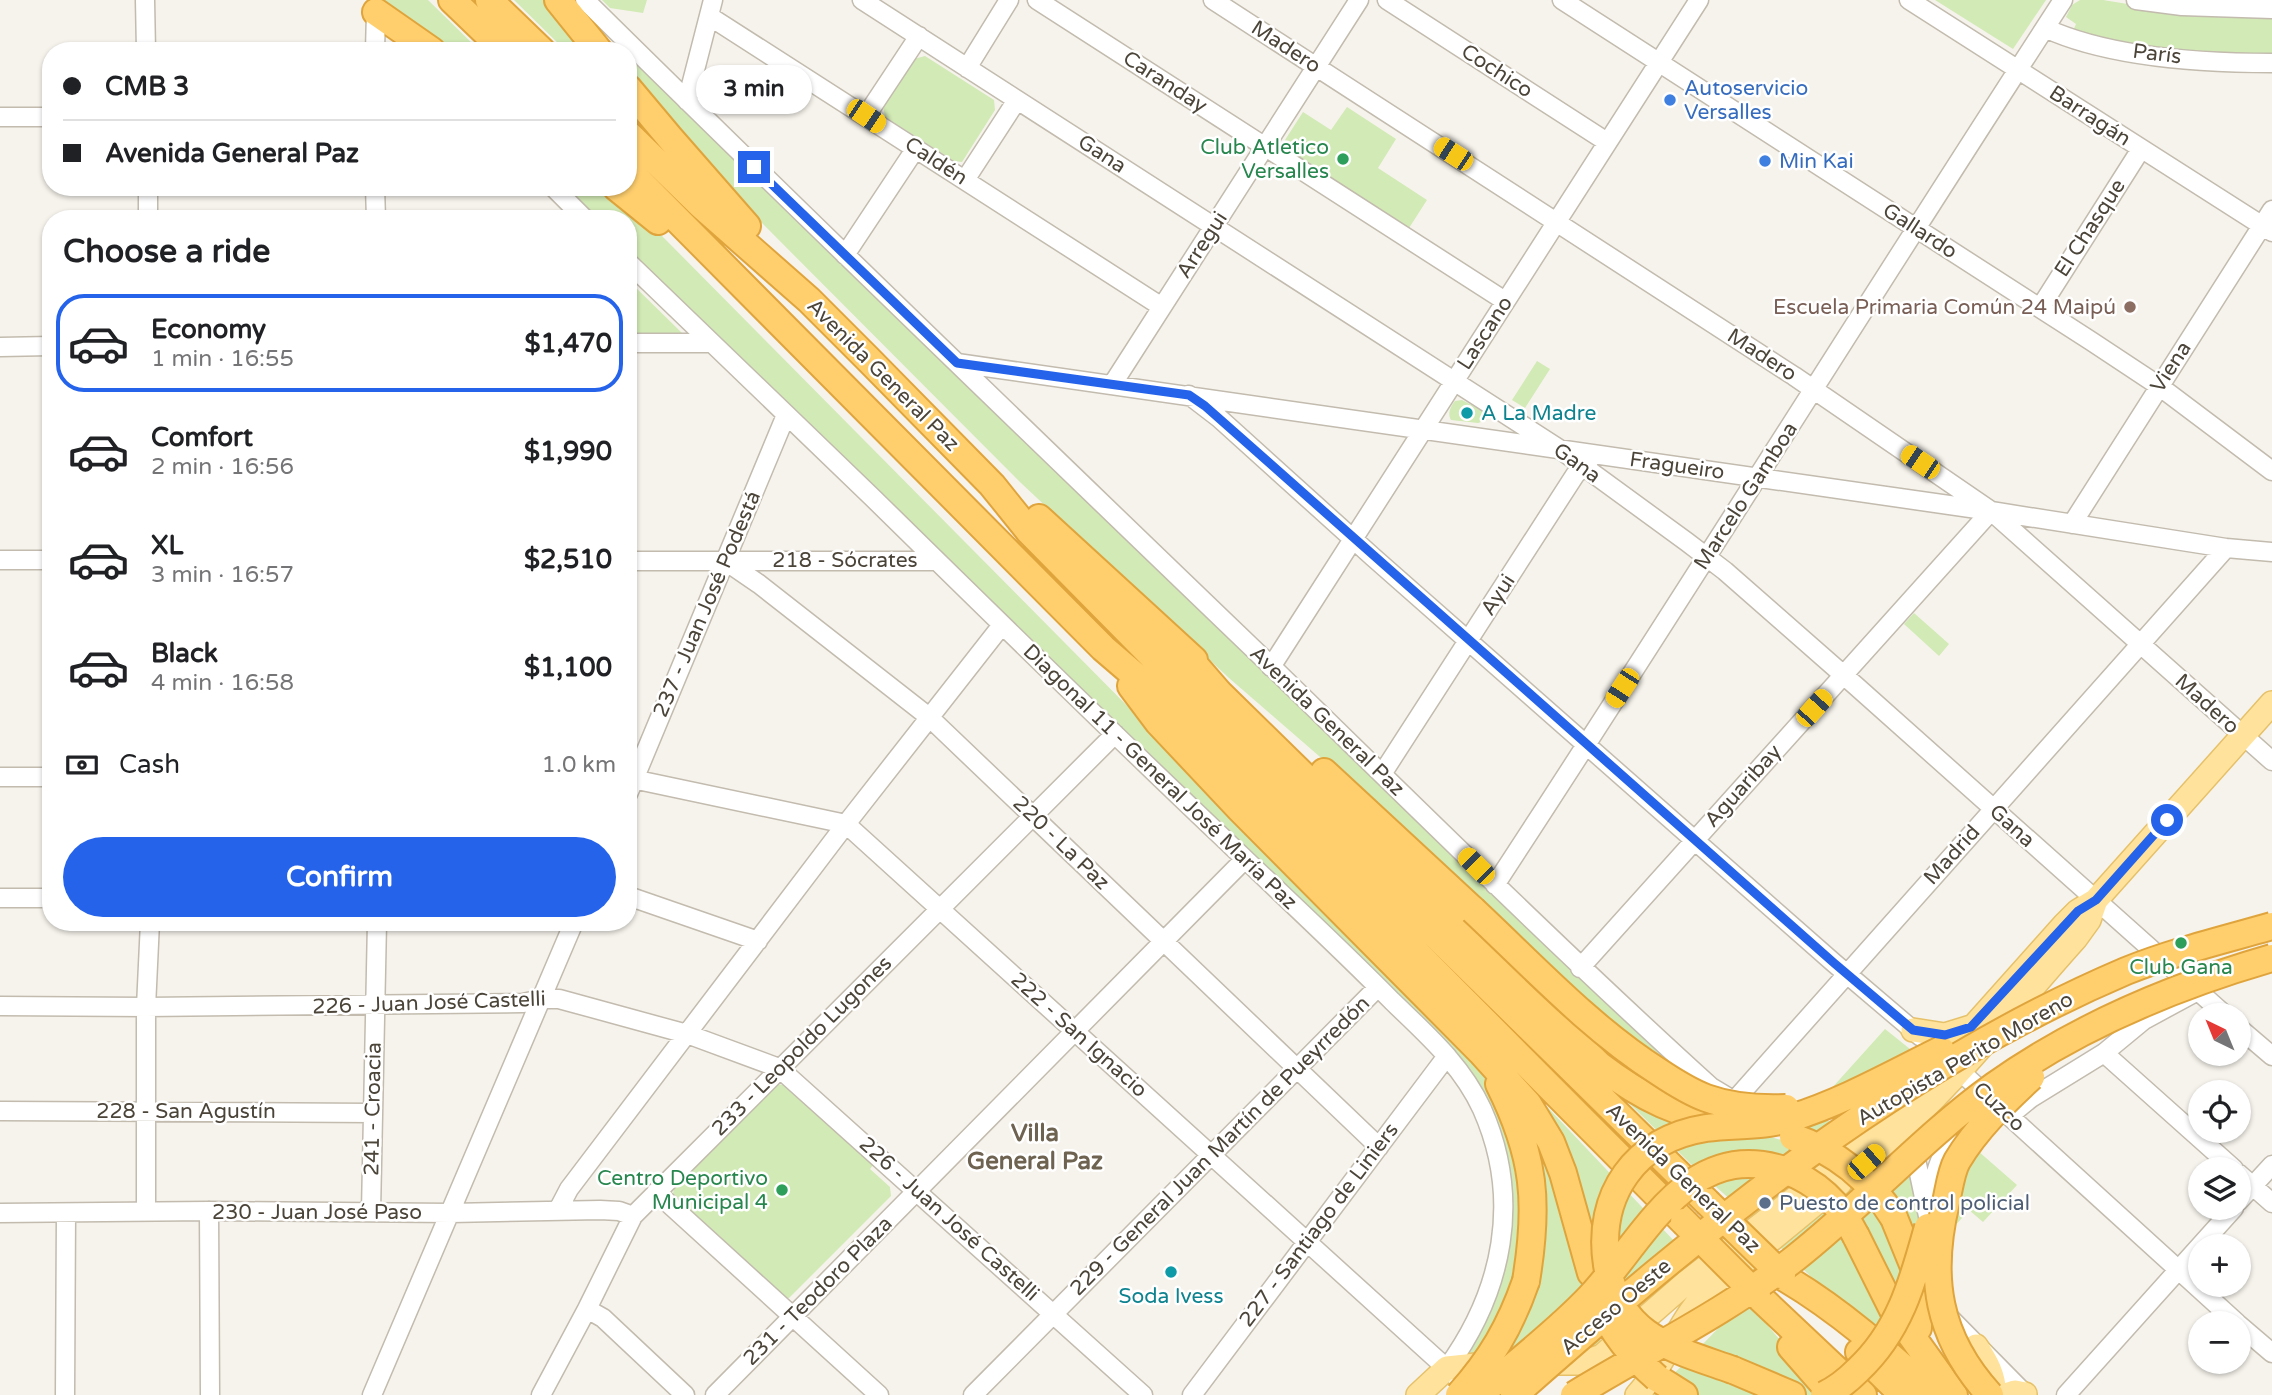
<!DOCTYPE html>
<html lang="en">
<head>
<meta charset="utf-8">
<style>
  body { margin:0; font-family:"Varela Round",sans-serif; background:#f6f6f6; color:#202124; height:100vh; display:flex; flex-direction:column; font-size:26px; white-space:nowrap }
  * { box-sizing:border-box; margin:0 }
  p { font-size:23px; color:#757577 }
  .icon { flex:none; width:38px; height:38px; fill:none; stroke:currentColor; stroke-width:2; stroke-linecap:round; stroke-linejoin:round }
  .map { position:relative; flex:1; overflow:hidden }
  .panel { position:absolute; left:42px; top:210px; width:595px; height:721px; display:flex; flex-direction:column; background:#fff; border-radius:28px; box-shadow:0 2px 5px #0004 }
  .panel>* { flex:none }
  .banner { position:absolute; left:42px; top:42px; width:595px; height:154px; border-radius:28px; box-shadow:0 2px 5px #0004; display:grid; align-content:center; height:154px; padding:0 21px; background:#fff }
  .needle { width:46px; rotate:317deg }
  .tools { position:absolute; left:2188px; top:1003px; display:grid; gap:14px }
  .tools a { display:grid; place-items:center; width:63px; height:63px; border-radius:50%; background:#fff; box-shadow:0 2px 5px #0004; font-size:35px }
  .end { position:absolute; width:32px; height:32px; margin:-16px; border:9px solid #2563eb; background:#fff; box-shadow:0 0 0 4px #fff }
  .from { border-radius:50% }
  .bubble { position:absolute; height:49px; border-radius:24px; background:#fff; box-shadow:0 2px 5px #0004; font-size:23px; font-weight:700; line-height:49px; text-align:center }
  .car { position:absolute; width:21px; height:42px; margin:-21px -10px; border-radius:9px; box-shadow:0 0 5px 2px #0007; background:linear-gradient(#f5c518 24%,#345 0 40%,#f5c518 0 76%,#345 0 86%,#f5c518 0) }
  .banner b { display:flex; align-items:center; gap:24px; height:66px; font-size:26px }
  .banner b+b { border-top:2px solid #e0e0e0 }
  .banner i { width:18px; height:18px; background:#202124 }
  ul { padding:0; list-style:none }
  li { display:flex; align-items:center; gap:21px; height:98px; margin:0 14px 10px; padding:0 7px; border:4px solid transparent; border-radius:28px }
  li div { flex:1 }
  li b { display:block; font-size:26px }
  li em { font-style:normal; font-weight:700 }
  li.active { border-color:#2563eb }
  li>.icon { width:63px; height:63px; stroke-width:1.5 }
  h2 { padding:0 21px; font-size:32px; line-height:84px }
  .pay { display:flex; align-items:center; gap:18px; height:77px; padding:0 21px; font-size:26px }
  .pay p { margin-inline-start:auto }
  .cta { display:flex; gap:14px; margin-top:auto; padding:14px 21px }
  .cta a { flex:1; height:80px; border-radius:42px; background:#2563eb; color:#fff; font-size:28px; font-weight:700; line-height:80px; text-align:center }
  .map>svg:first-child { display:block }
</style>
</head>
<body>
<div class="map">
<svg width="2272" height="1395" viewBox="0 0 2272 1395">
  <rect width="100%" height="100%" fill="#f6f3ec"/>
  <path fill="#d2eab5" d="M371,0H428L480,51H436Z
    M514,0H548L589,51H566Z
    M602,0H647L643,13L610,8Z
    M1935,0H2046L2013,49Z
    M2080,0H2103L2183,13L2272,19V56C2205,53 2139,48 2073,31L2076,24L2066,17L2072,5Z
    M628,53L1648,1043L1667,1056L1692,1077L1828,1121L1854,1126L1840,1150L1626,1077L1364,795L1229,678L1021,483L733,194L628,71Z
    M925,56L994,100L995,110L962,162L954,161L885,117L883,106L914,59Z
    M1347,107L1396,139L1378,168L1427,200L1409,228L1287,150L1285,140L1303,112L1331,130Z
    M559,187H609L662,236L1459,1041L1497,1093L1526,1179L1509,1334L1533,1130L1565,1214L1583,1283L1601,1344L1590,1352H1511L1467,1356L1465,1351L1503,1254L1486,1102L628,254V219H592Z
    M628,280L684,335H628Z
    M1537,361L1550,369L1525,408L1512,400Z
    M1462,400L1485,412L1487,420L1478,423L1451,420C1447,413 1451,406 1455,401Z
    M1914,613L1949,644L1939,656L1904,624Z
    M1885,1029L1925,1061L1849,1106L1831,1089Z
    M1575,1050L1756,1133L1792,1143L1827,1161L1753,1220L1694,1167Z
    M1495,1052L1695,1263L1618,1322L1590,1258Z
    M777,1084L783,1085L873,1165L870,1169L890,1187L891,1196L789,1298H784L676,1201L673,1193L675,1186Z
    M1962,1137L2017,1185L1983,1222L1969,1210L1947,1235Z
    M1892,1151L1900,1153L1909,1163L1926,1247L1867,1172Z
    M1856,1182L1887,1219L1913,1305L1948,1395L1828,1293L1780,1247Z
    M1746,1300L1827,1395H1653Z"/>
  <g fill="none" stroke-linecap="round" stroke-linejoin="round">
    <g stroke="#c2bbae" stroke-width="21">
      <path id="minor" d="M145,0L146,51
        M585,0C811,223 1039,443 1268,663C1415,806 1560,950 1711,1087L1726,1096
        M862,0L1561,450L1687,542L1725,571L1856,686L2225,1015
        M1037,0L1505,301
        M1213,0L1794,376L1991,511L2272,761
        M1387,0L1607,142
        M1562,0L2091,341L2159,386L2272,471
        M1909,0L2272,232
        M2136,0L2182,6L2272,9
        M709,16L1162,307
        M2045,28C2108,57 2203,63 2272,63
        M375,51L376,12
        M967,68L1009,0
        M687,101L713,0
        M866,116L919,36
        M0,117H51
        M965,180L1017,100
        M148,187V219
        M375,187L376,219
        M553,187L585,219
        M845,255L916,148
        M628,262C710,342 793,420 874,499C989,612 1104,725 1221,836C1278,891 1337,945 1392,1001C1426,1034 1462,1065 1482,1109C1522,1199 1503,1291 1447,1368
        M2040,308L2141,149
        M628,343H712
        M0,347L51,346
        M957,363L1991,511L2226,548L2272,552
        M1112,385L1359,0
        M1189,395L1219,418L1373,557L1834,963L1921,1037
        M2072,524L2272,210
        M0,560H51
        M724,560L759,584L929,717L1379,1147
        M628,561H936
        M1271,667L1699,0
        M1382,774L1575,475L1590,459
        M0,777H51
        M628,778L846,824L1454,1375
        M628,794L786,415
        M1495,885C1687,592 1872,294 2063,0
        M628,896L758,941
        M0,898H51
        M1580,968L1991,511
        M0,1006L146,1007L523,1003L541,999H559L687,1034L779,1068L1143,1395
        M2238,1027L2272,1056
        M2104,1053L2234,1169
        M1952,1064L2237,1323
        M1735,1100L2226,548
        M0,1111L373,1113
        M2009,1116L2031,1098L2104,1053L2144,1020L2192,994
        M1913,1145L1929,1221L1930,1238
        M2238,1173L2272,1203
        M656,1192L879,1395
        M1931,1200C1936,1152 1950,1142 1982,1108
        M2238,1202L2272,1165
        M558,1210L569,1189L846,824L1002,625
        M209,1211L210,1395
        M146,1212V1007L150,922
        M371,1212L377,922
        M0,1213L209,1211L451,1213L600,1210L619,1211L633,1216
        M587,1309L603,1318L685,1395
        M1950,1318L2026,1395
        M2238,1324L2272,1353
        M65,1395L66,1213
        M372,1395L574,922
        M541,1395L587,1309L633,1216L1115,734
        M715,1395L1245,859
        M973,1395L1378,987
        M1192,1395L1447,1056
        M2066,1395L2234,1208"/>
    </g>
    <g stroke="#e6c16a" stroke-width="26">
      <path id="major" d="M1913,1030L1945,1035L1971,1027
        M1879,1150C1952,1088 2012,1009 2076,938L2089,920L2096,900
        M1976,1346C1987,1362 1994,1375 1995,1395
        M1540,1363H1582L1602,1356L1688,1281L1846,1159L1888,1122L2064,925L2078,911L2096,900L2272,703
        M1418,1395L1447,1368L1496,1363
        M1637,1395C1665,1365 1677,1324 1704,1295L1840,1183
        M2006,1395L2015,1392L2025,1394"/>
    </g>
    <g stroke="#e0a43c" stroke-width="30">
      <path id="highway" d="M452,0L505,51
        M489,0L542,51
        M558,0L599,51
        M376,12L432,51
        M628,88L670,138L747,226
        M628,134L701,205L809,300L867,358L992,485L1029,531L1177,681L1706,1201
        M628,170L1103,648L1173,708L1683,1221
        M616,187L658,221
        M1039,518L1194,660
        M1180,648L1219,693L1599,1065C1642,1098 1679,1116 1733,1124
        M1131,686L1158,722L1240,809L1481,1052L1528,1104L1551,1142L1563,1173L1591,1273
        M1324,772L1473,910
        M1499,1084C1535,1156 1539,1203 1526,1281
        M1894,1218L1916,1272L1919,1300L1918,1328
        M1856,1236L1893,1310L1954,1395
        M1785,1278C1839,1310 1887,1352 1933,1395
        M1757,1295L1863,1395
        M1791,1347L1833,1395
        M1859,1352L1903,1395
        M1733,1370L1792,1395
        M1657,1378L1684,1395"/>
    </g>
    <use href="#minor" stroke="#fff" stroke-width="18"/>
    <use href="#major" stroke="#ffe39c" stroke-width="23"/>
    <use href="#highway" stroke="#ffcf6e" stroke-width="26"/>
    <g stroke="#e0a43c" stroke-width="30" stroke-linecap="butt">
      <path id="highway-bridge" d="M1473,910C1533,966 1590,1028 1659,1072C1674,1082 1690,1092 1706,1098C1731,1107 1760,1109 1786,1108
        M1793,1137C1837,1152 1869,1178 1894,1218
        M1707,1202L1782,1275
        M1684,1222L1757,1295
        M1599,1302C1612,1333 1632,1356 1657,1378
        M1733,1370C1674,1349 1619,1338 1607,1265C1596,1195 1635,1139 1706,1128C1735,1124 1763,1127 1791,1118C1843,1102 1892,1074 1941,1050
        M1459,1395C1491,1359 1510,1327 1526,1281
        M1479,1395C1516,1363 1557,1332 1590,1297C1644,1240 1687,1138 1784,1170C1818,1182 1840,1204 1856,1236
        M1514,1395C1699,1231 1896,1069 2126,971C2173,952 2223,940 2272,926
        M1574,1395C1648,1350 1726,1312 1794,1259C1864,1204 1923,1137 1994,1086C2077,1027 2175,986 2272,958
        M1824,1395C1837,1389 1848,1380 1858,1370C1900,1331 1913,1281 1928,1227
        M1990,1395C1937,1337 1928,1277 1946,1202C1949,1189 1951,1172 1957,1161C1976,1129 2004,1102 2031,1077"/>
    </g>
    <use href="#highway-bridge" stroke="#ffcf6e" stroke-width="26"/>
  </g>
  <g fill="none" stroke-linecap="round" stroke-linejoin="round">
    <path stroke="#2563eb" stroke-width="9" d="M754,167L957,363L1189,395L1205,406L1834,963L1913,1030L1945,1035L1971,1027L2078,911L2096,900L2167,820"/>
  </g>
  <g fill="#3f7fe0" stroke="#fff" stroke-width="2.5">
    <circle cx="1670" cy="100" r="7"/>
    <circle cx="1765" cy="161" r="7"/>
  </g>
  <g fill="#2e9e5b" stroke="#fff" stroke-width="2.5">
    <circle cx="1343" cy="159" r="7"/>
    <circle cx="2181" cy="943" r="7"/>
    <circle cx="782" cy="1190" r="7"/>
  </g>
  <circle fill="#8d6e63" stroke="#fff" stroke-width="2.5" cx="2130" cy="307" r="7"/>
  <g fill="#0f9aa8" stroke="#fff" stroke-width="2.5">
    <circle cx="1467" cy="413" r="7"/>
    <circle cx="1171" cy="1272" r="7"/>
  </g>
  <circle fill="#5c6f8a" stroke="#fff" stroke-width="2.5" cx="1765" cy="1203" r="7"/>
  <g text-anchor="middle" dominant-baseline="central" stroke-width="5" stroke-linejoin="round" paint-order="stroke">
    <g font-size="21" fill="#4b4439" stroke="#fff">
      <text transform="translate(1286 47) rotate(33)">Madero</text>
      <text transform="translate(2157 54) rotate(7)">París</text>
      <text transform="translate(1497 71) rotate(33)">Cochico</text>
      <text transform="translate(1165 82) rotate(33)">Caranday</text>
      <text transform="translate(2090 116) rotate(33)">Barragán</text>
      <text transform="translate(1102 154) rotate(33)">Gana</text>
      <text transform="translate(936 161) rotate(33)">Caldén</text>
      <text transform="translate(2090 228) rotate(-57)">El Chasque</text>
      <text transform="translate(1920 231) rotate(33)">Gallardo</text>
      <text transform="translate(1202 245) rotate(-57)">Arregui</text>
      <text transform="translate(1485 333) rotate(-57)">Lascano</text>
      <text transform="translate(1762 355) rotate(33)">Madero</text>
      <text transform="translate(2171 367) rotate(-57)">Viena</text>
      <text transform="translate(883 375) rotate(45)">Avenida General Paz</text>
      <text transform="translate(1577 463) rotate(36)">Gana</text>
      <text transform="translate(1677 466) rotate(8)">Fragueiro</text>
      <text transform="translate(1746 496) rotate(-57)">Marcelo Gamboa</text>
      <text x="845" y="560">218 - Sócrates</text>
      <text transform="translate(1498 595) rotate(-57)">Ayui</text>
      <text transform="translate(707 604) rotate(-67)">237 - Juan José Podestá</text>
      <text transform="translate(2207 704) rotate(42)">Madero</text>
      <text transform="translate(1327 721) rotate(44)">Avenida General Paz</text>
      <text transform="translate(1160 777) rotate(44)">Diagonal 11 - General José María Paz</text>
      <text transform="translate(1743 786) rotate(-48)">Aguaribay</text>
      <text transform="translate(2012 826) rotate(42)">Gana</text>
      <text transform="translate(1061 843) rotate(44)">220 - La Paz</text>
      <text transform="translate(1952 855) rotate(-48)">Madrid</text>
      <text transform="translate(429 1003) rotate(-2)">226 - Juan José Castelli</text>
      <text transform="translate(1079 1035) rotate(42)">222 - San Ignacio</text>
      <text transform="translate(802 1046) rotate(-45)">233 - Leopoldo Lugones</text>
      <text transform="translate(1965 1059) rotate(-30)">Autopista Perito Moreno</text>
      <text transform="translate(1999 1107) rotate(43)">Cuzco</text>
      <text transform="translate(373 1109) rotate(-89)">241 - Croacia</text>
      <text x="186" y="1111">228 - San Agustín</text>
      <text transform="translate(1220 1146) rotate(-45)">229 - General Juan Martín de Pueyrredón</text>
      <text transform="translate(1683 1178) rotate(44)">Avenida General Paz</text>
      <text x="317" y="1212">230 - Juan José Paso</text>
      <text transform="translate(949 1219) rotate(42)">226 - Juan José Castelli</text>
      <text transform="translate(1319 1225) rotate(-53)">227 - Santiago de Liniers</text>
      <text transform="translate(818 1291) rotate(-45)">231 - Teodoro Plaza</text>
      <text transform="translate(1616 1307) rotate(-40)">Acceso Oeste</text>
    </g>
    <g font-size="21" fill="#366cbe" stroke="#fff" text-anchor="start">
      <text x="1684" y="88">Autoservicio<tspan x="1684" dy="24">Versalles</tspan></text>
      <text x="1779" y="161">Min Kai</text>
    </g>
    <g font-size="21" fill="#27864d" stroke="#fff" text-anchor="end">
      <text x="1329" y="147">Club Atletico<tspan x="1329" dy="24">Versalles</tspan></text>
      <text x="2181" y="967" text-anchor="middle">Club Gana</text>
      <text x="768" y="1178">Centro Deportivo<tspan x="768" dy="24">Municipal 4</tspan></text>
    </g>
    <g font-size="21" fill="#785e54" stroke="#fff" text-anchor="end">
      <text x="2116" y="307">Escuela Primaria Común 24 Maipú</text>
    </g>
    <g font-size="21" fill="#0d838f" stroke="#fff" text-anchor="start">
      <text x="1481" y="413">A La Madre</text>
      <text x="1171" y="1296" text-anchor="middle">Soda Ivess</text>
    </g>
    <g font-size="21" fill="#4e5e75" stroke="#fff" text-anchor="start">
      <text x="1779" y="1203">Puesto de control policial</text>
    </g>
    <g font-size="24" font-weight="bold" fill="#6e6250" stroke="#fff">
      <text x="1035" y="1133">Villa<tspan x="1035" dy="28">General Paz</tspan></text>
    </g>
  </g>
</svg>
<div class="tools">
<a><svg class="needle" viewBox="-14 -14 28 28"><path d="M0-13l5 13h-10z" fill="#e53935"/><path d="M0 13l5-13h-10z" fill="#757577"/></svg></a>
<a><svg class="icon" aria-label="locate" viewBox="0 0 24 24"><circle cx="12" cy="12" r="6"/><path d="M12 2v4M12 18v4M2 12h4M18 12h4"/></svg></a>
<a><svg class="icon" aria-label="layers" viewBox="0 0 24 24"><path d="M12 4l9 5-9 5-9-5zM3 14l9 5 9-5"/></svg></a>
<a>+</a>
<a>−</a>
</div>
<i class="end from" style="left:2167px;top:820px"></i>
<i class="end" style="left:754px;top:167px"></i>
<div class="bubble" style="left:696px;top:65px;width:116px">3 min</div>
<i class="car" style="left:866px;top:116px;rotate:124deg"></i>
<i class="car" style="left:1453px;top:154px;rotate:303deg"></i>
<i class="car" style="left:1920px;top:462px;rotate:304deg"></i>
<i class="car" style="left:1622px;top:688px;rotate:213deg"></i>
<i class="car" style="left:1814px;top:708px;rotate:42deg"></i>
<i class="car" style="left:1476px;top:866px;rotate:315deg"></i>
<i class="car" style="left:1866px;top:1162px;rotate:49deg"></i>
<div class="banner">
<b><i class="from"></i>CMB 3</b>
<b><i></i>Avenida General Paz</b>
</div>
<section class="panel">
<h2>Choose a ride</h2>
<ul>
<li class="active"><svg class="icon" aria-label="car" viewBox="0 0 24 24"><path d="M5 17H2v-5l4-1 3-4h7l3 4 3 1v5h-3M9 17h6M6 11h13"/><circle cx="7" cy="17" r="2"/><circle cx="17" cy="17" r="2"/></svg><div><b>Economy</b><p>1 min · 16:55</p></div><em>$1,470</em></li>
<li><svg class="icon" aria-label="car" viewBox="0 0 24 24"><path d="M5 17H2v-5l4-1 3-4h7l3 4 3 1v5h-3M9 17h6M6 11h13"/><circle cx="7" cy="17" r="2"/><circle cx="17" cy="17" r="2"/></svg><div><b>Comfort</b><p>2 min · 16:56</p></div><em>$1,990</em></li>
<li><svg class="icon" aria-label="car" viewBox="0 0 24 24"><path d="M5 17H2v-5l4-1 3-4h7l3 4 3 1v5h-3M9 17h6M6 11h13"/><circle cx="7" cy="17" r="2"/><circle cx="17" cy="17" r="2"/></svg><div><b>XL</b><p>3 min · 16:57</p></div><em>$2,510</em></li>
<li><svg class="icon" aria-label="car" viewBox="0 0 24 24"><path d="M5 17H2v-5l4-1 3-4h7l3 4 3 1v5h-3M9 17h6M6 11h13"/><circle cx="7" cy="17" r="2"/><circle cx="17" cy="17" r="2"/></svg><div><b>Black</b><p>4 min · 16:58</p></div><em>$1,100</em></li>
</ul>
<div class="pay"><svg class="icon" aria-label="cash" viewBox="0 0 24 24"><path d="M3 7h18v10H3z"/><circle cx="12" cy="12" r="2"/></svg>Cash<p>1.0 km</p></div>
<div class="cta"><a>Confirm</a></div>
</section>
</div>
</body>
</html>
